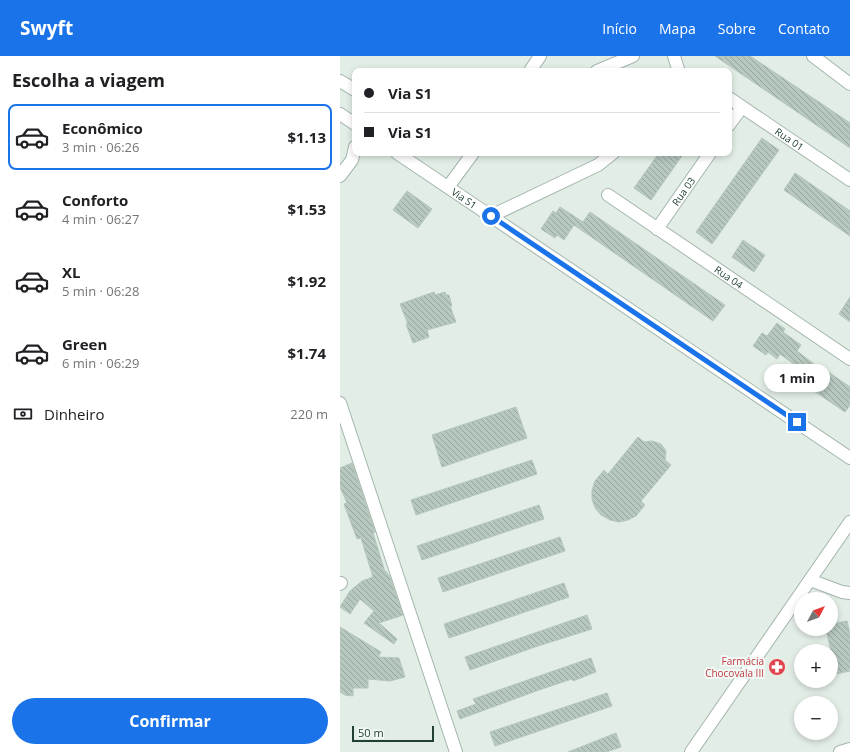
<!DOCTYPE html>
<html lang="pt">
<head>
<meta charset="utf-8">
<style>
  body { margin:0; font-family:"Open Sans",sans-serif; background:#f6f6f6; color:#202124; height:100vh; display:flex; flex-direction:column; font-size:15px; white-space:nowrap }
  * { box-sizing:border-box; margin:0 }
  p { font-size:13px; color:#757577 }
  .icon { flex:none; width:22px; height:22px; fill:none; stroke:currentColor; stroke-width:2; stroke-linecap:round; stroke-linejoin:round }
  .map { position:relative; flex:1; overflow:hidden }
  .details { display:flex; flex-direction:column; background:#fff; width:340px }
  .details>* { flex:none }
  .banner { position:absolute; left:12px; top:12px; width:380px; height:88px; border-radius:8px; box-shadow:0 2px 6px #0003; display:grid; align-content:center; height:88px; padding:0 12px; background:#fff }
  .needle { width:26px; rotate:49deg }
  .tools { position:absolute; left:454px; top:536px; display:grid; gap:8px }
  .tools a { display:grid; place-items:center; width:44px; height:44px; border-radius:50%; background:#fff; box-shadow:0 2px 6px #0003; font-size:20px }
  .scale { position:absolute; left:12px; bottom:10px; width:82px; box-sizing:border-box; padding-left:4px; border:2px solid #204033; border-top:0; font-size:11px; line-height:14px; white-space:nowrap; color:#204033; -webkit-text-stroke:3px #f3f9f5; paint-order:stroke }
  .end { position:absolute; width:18px; height:18px; margin:-9px; border:5px solid #1a73e8; background:#fff; box-shadow:0 0 0 2px #fff }
  .from { border-radius:50% }
  .bubble { position:absolute; height:28px; border-radius:14px; background:#fff; box-shadow:0 2px 6px #0003; font-size:13px; font-weight:700; line-height:28px; text-align:center }
  .banner b { display:flex; align-items:center; gap:14px; height:38px; font-size:15px }
  .banner b+b { border-top:1px solid #e0e0e0 }
  .banner i { width:10px; height:10px; background:#202124 }
  ul { padding:0; list-style:none }
  li { display:flex; align-items:center; gap:12px; height:66px; margin:0 8px 6px; padding:0 4px; border:2px solid transparent; border-radius:8px }
  li div { flex:1 }
  li b { display:block; font-size:15px }
  li em { font-style:normal; font-weight:700 }
  li.on { border-color:#1a73e8 }
  li>.icon { width:36px; height:36px; stroke-width:1.5 }
  h2 { padding:0 12px; font-size:18px; line-height:48px }
  .pay { display:flex; align-items:center; gap:10px; height:44px; padding:0 12px; font-size:15px }
  .pay p { margin-inline-start:auto }
  .cta { display:flex; gap:8px; margin-top:auto; padding:8px 12px }
  .cta a { flex:1; height:46px; border-radius:24px; background:#1a73e8; color:#fff; font-size:16px; font-weight:700; line-height:46px; text-align:center }
  header { display:flex; align-items:center; gap:24px; box-sizing:border-box; height:56px; padding:0 20px; background:#1a73e8; color:#fff }
  header strong { font-size:19px }
  nav { display:flex; gap:22px; margin-inline-start:auto; font-size:14px }
  main { display:flex; flex:1; min-height:0 }
  .map>svg:first-child { display:block }
</style>
</head>
<body>
<header>
<strong>Swyft</strong>
<nav><a>Início</a><a>Mapa</a><a>Sobre</a><a>Contato</a></nav>
</header>
<main>
<section class="details">
<h2>Escolha a viagem</h2>
<ul>
<li class="on"><svg class="icon" aria-label="car" viewBox="0 0 24 24"><path d="M5 17H2v-5l4-1 3-4h7l3 4 3 1v5h-3M9 17h6M6 11h13"/><circle cx="7" cy="17" r="2"/><circle cx="17" cy="17" r="2"/></svg><div><b>Econômico</b><p>3 min · 06:26</p></div><em>$1.13</em></li>
<li><svg class="icon" aria-label="car" viewBox="0 0 24 24"><path d="M5 17H2v-5l4-1 3-4h7l3 4 3 1v5h-3M9 17h6M6 11h13"/><circle cx="7" cy="17" r="2"/><circle cx="17" cy="17" r="2"/></svg><div><b>Conforto</b><p>4 min · 06:27</p></div><em>$1.53</em></li>
<li><svg class="icon" aria-label="car" viewBox="0 0 24 24"><path d="M5 17H2v-5l4-1 3-4h7l3 4 3 1v5h-3M9 17h6M6 11h13"/><circle cx="7" cy="17" r="2"/><circle cx="17" cy="17" r="2"/></svg><div><b>XL</b><p>5 min · 06:28</p></div><em>$1.92</em></li>
<li><svg class="icon" aria-label="car" viewBox="0 0 24 24"><path d="M5 17H2v-5l4-1 3-4h7l3 4 3 1v5h-3M9 17h6M6 11h13"/><circle cx="7" cy="17" r="2"/><circle cx="17" cy="17" r="2"/></svg><div><b>Green</b><p>6 min · 06:29</p></div><em>$1.74</em></li>
</ul>
<div class="pay"><svg class="icon" aria-label="cash" viewBox="0 0 24 24"><path d="M3 7h18v10H3z"/><circle cx="12" cy="12" r="2"/></svg>Dinheiro<p>220 m</p></div>
<div class="cta"><a>Confirmar</a></div>
</section>
<div class="map">
<svg width="510" height="696" viewBox="0 0 510 696">
  <defs>
    <pattern id="building-back-hatch" width="6" height="6" patternUnits="userSpaceOnUse"><rect width="6" height="6" fill="#b7c8bf"/><path d="M-1 5l2 2M0 0l6 6M5-1l2 2" fill="none" stroke="#94a49c"/></pattern>
  </defs>
  <rect width="100%" height="100%" fill="#e2ede6"/>
  <path fill="url(#building-back-hatch)" stroke="#b4c7bc" d="M375,0H410L488,52L510,67V92Z
    M422,82L439,94L372,188L356,176Z
    M319,97H344L311,144L294,132Z
    M455,117L510,155V180L444,134Z
    M67,135L92,153L78,172L53,154Z
    M220,151L243,166L250,156L385,249L373,265L234,169L224,184L217,179L215,182L201,173L213,155L216,157Z
    M403,184L425,199L414,216L392,201Z
    M94,236L95,239L105,236L106,239H109L112,250H110L116,266L87,274L89,281L73,287L66,268H68L60,248Z
    M510,241V266L499,258Z
    M437,267L445,273L443,276L461,289L457,295L486,317L487,315L510,331V349L505,356L474,335L475,334L449,315L454,308L440,298L437,303L428,296L426,299L413,290L422,277L427,280Z
    M176,351L187,382L102,411L92,379Z
    M298,381L304,386L312,385L321,388L326,395L325,404L331,409L301,445L305,449L296,460L288,464L279,466L270,464L261,459L255,452L252,443V434L255,425L264,414L268,418Z
    M192,404L197,418L76,459L71,444Z
    M12,407L35,476L33,477L45,516L46,515L48,519H49L63,559L39,567L57,583L54,588L24,567L34,555L20,543L10,558L0,551L10,535L22,525L33,521L21,482L17,483L4,448L7,447L0,431V412Z
    M199,449L204,463L82,504L77,490Z
    M220,481L225,495L103,536L98,522Z
    M224,527L229,541L109,582L104,568Z
    M247,559L252,573L195,591L130,614L125,601Z
    M507,565L510,578V615L496,618L486,573H491V568Z
    M0,571L41,596L38,601L59,602L65,621L50,625L28,623V632H13V640L5,639L0,636Z
    M251,602L256,616L233,625L232,623L199,634L120,663L117,655L136,648L133,643Z
    M267,637L272,650L155,690L150,676Z
    M276,677L281,691L266,696H228Z"/>
  <g fill="none" stroke-linecap="round" stroke-linejoin="round">
    <g stroke="#a4b6ad" stroke-width="14">
      <g id="minor">
        <path d="M334,0L338,13L337,15"/>
        <path d="M473,0L510,28"/>
        <path d="M190,15L200,0"/>
        <path d="M257,15L293,0"/>
        <path d="M0,25L15,34"/>
        <path id="s1" d="M389,42L510,124"/>
        <path d="M389,69L402,51"/>
        <path d="M0,120L12,104L15,91"/>
        <path d="M108,131L133,97"/>
        <path id="s2" d="M268,139L510,303"/>
        <path d="M151,160L258,109L273,97"/>
        <path id="s3" d="M317,173L370,97"/>
        <path d="M0,347L116,696"/>
        <path d="M470,524L502,536L510,537"/>
        <path d="M0,528L1,527"/>
        <path d="M500,696L510,693"/>
      </g>
    </g>
    <g stroke="#a4b6ad" stroke-width="14">
      <g id="tertiary">
        <path d="M0,58L15,68"/>
        <path id="s4" d="M57,97L510,402"/>
        <path d="M351,696L510,466"/>
      </g>
    </g>
    <use href="#minor" stroke="#fff" stroke-width="12"/>
    <use href="#tertiary" stroke="#fff" stroke-width="12"/>
  </g>
  <g fill="none" stroke-linecap="round" stroke-linejoin="round">
    <path stroke="#1a73e8" stroke-width="5" d="M151,160L457,366"/>
  </g>
  <defs>
    <g id="pharmacy-disc" transform="scale(0.9)"><circle r="9.5" fill="#e0444e" stroke="#f3f9f5"/><path d="M-2-6h4v4h4v4h-4v4h-4v-4h-4v-4h4Z" fill="#fff"/></g>
  </defs>
  <g fill-rule="evenodd">
    <use href="#pharmacy-disc" x="437" y="611"/>
  </g>
  <g text-anchor="middle" dominant-baseline="central" stroke-width="4" stroke-linejoin="round" paint-order="stroke">
    <g font-size="10" fill="#204033" stroke="#f3f9f5">
      <text stroke="none"><textPath href="#s1" startOffset="73">Rua 01</textPath></text>
      <text stroke="none"><textPath href="#s3" startOffset="46">Rua 03</textPath></text>
      <text stroke="none"><textPath href="#s4" startOffset="81">Via S1</textPath></text>
      <text stroke="none"><textPath href="#s2" startOffset="146">Rua 04</textPath></text>
    </g>
    <g font-size="10" fill="#be3a42" stroke="#f3f9f5" text-anchor="end">
      <text x="424" y="605">Farmácia<tspan x="424" dy="12">Chocovala III</tspan></text>
    </g>
  </g>
</svg>
<div class="tools">
<a><svg class="needle" viewBox="-14 -14 28 28"><path d="M0-13l5 13h-10z" fill="#e53935"/><path d="M0 13l5-13h-10z" fill="#757577"/></svg></a>
<a>+</a>
<a>−</a>
</div>
<div class="scale">50 m</div>
<i class="end from" style="left:151px;top:160px"></i>
<i class="end" style="left:457px;top:366px"></i>
<div class="bubble" style="left:424px;top:308px;width:66px">1 min</div>
<div class="banner">
<b><i class="from"></i>Via S1</b>
<b><i></i>Via S1</b>
</div>
</div>
</main>
</body>
</html>
